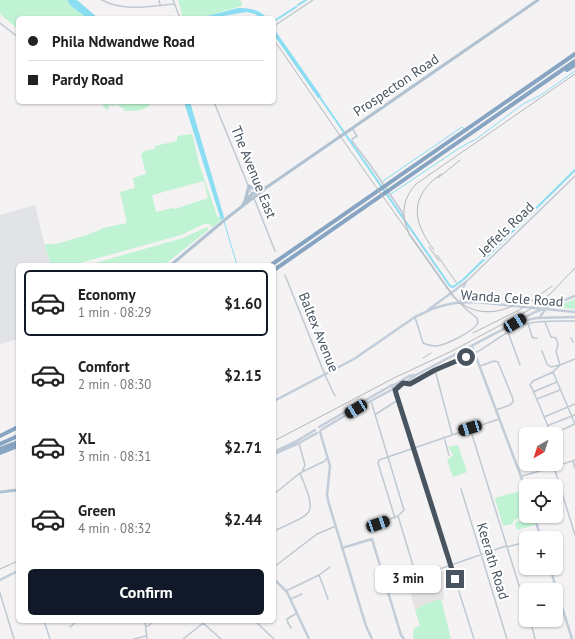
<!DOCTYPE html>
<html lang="en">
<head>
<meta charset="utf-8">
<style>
  body { margin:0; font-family:"PT Sans",sans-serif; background:#f2f2f2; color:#222; height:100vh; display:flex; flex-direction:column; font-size:15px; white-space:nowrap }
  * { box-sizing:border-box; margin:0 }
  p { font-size:13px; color:#767676 }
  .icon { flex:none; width:22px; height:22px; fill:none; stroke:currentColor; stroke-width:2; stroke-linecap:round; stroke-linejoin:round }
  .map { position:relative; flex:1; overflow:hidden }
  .panel { position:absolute; left:16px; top:263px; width:260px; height:360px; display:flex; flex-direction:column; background:#fff; border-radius:6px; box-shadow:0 1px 3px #0004 }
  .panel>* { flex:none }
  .guide { position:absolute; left:16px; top:16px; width:260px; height:88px; border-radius:6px; box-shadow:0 1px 3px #0004; display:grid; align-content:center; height:88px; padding:0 12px; background:#fff }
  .needle { width:26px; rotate:219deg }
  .fabs { position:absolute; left:519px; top:427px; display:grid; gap:8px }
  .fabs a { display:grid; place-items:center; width:44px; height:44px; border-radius:6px; background:#fff; box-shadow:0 1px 3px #0004; font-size:20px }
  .end { position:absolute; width:18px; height:18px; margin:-9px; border:5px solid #485561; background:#fff; box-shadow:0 0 0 2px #fff }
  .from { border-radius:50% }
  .bubble { position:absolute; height:28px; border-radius:6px; background:#fff; box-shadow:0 1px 3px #0004; font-size:13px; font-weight:700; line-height:28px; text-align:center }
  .car { position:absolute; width:12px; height:24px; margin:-12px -6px; border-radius:5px; box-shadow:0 0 3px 1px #0007; background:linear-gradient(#222 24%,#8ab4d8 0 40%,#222 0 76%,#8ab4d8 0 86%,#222 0) }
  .guide b { display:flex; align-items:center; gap:14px; height:38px; font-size:15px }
  .guide b+b { border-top:1px solid #e0e0e0 }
  .guide i { width:10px; height:10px; background:#222 }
  ul { padding:7px 0 0; list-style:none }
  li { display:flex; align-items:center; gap:12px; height:66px; margin:0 8px 6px; padding:0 4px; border:2px solid transparent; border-radius:6px }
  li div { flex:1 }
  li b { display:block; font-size:15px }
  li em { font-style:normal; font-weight:700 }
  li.selected { border-color:#111827 }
  li>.icon { width:36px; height:36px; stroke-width:1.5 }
  .button { display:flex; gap:8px; margin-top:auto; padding:8px 12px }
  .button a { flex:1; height:46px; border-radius:6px; background:#111827; color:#fff; font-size:16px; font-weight:700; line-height:46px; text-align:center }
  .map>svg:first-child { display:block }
</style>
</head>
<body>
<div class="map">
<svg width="575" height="639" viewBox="0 0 575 639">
  <rect width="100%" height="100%" fill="#f4f2f2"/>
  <path fill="#e5e3e4" d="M448,569L450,570L455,587L443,589L444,599L425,604L415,610L408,584Z"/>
  <path fill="#e1e3e6" d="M35,205L45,246L51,265H18V339L0,344V215Z"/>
  <path fill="#bff3d3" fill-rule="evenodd" d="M0,0H67L71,6L87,18H44L42,17L41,18H18V29L0,14Z
    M178,0H241L242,6L199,18H183Z
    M103,102H152C145,112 135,111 124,111V109L121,108L118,104L113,106L109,104V109L107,110L103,106Z
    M192,134L200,167L217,216L220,217L221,220L213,227L209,224H204L181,235L73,265H51L45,246L46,244C54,247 89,234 100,230L103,228L127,223L120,192L135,188L133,178L146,174L141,154L145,151L155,149V146L177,141V136ZM204,181L208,198L175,209L173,208L156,212L152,195Z
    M207,227L209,229L207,231L164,265H88L183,238Z
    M575,299V309L556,307Z
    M458,445L467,472L453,477L447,460L453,455L448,447Z
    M524,490L526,495V516L514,520L512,524L503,526L495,498Z
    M531,517H533L535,525L517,530L515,524L516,522Z
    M537,531L538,534L537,537L526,538V540L522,542L520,541L519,536Z
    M441,599L451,639H413L414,628L420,626L415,610L425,604Z"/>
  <path fill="#8addf2" d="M67,0H77L98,18H87L71,6Z
    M238,8C249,8 259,9 267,18H260L255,14L247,12L211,18H199Z
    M274,29L321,96L318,98L274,35Z
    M184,102H190L224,217L221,220Z"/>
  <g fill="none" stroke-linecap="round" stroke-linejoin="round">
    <path stroke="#8addf2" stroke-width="1" d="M383,181L462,127L464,129
      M391,194L455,151L468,143L475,140L523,104L541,95L575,71
      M223,218L237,265
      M274,382V390"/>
    <path stroke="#8addf2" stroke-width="2" d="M298,5L306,0
      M274,21L296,7
      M319,96L450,286L453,287L464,279L575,170"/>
    <path stroke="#bfc9d2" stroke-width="1.5" d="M102,0C125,12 149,6 174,4
      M159,0L160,5
      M173,0L180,18
      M0,23L18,37
      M274,26L313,0
      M214,102L252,195
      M352,128L357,136L352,139V141L371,166L402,212L409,234L452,295L467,310L477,318L478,323C474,331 445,346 435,346C431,346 427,345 423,343L415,317
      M254,198L275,251
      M285,275L325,375L335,396
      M461,302V293L466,282L575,176
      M545,322L551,337L556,338C559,345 558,346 556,351L560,365L553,372L575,424
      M528,323L532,337L534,338H537
      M508,332L520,365
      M571,338L573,342
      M542,351L547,364L551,367L560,365L575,359
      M480,366L494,361L498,362L513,399V402L510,405L496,410
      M435,370L452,434
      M553,372L533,381L530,385L532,388L551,433L553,434L575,424
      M403,383C412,387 427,374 436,370C449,364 462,359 475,353C492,344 508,329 526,324C538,320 561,321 575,321
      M395,389L474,639
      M533,392L557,382
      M537,399L560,390
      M376,414L398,400
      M544,417L575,404
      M549,425L575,415
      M470,428L526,608
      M444,437L449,455
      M299,443L305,465L302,472
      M573,461L575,468
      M554,467L575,535
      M522,476L554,467L575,460
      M461,489L507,639
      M274,494L300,473L325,461L327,457
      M398,516L415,572L418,576L422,575L506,546
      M395,518L378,463L379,460L499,419
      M369,527L398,516L404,510L371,401
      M274,531C314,512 318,517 300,473
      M507,547L526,542
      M274,567L317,534L336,526
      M319,575L328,599
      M286,591L319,575L330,567
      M0,593L14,639
      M291,599L302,594
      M530,620L535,639
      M44,621L50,639
      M145,621L147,639
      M255,621L274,639
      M203,623L221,639
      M70,627L77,621
      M146,627L155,621
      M291,628L288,623L287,619L297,613
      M134,639L146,636
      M183,639L206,621"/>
    <path stroke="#c2cdd9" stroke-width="2.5" d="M461,294L463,298L468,302
      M428,310L466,282
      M540,317L546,308
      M520,320L535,312L575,296
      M472,346L526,490
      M396,384L409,376L414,375
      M392.5 387a2.5 2.5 0 1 1 5 0a2.5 2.5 0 1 1-5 0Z
      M398,387L416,375L515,323L536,318L575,317
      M274,401L354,359L415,317L432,309L445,305L455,303L476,302L575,312
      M319,427L392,385
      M321,430L356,409L393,389
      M320,432L330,466L327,495L329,504L366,626L372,639
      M274,452L295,442L315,430
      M274,454L299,443L317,433
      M534,516L541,538
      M342,548L372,539L401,635L404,639
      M550,568L572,639
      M274,579L287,592L309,639
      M0,580L18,571"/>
    <path stroke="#b0c1d2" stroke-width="3" d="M245,201L249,186L254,189L259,190
      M242,206C247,197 257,189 267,187
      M171,265L227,218L267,187L538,0
      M0,492L18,490"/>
    <path stroke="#87a4c3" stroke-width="4" d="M567,70L575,65
      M271,265L575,54
      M274,270L575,61
      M0,436L18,427
      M0,444L18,436
      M0,449L18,442
      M0,453L18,446"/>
    <path stroke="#b4b7bc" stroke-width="1" d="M274,40L352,153L455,298C473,316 498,315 518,303
      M438,178L460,160
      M406,225C401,210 405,196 416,184L575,74
      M429,247L439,261
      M434,250C411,220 410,196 441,174
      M437,255L456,282
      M473,333L519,310L552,286
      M423,358L431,353
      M274,441L396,377L452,351L529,310L550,294L575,268
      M0,569L18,561"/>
  </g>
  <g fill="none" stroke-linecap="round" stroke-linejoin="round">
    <path stroke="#485561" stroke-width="5" d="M455,579L395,390L403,383L410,384L435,370L466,357"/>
  </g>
  <g text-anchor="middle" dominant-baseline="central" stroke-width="4" stroke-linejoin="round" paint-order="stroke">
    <g font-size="14" fill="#485561" stroke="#fff">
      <text transform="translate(396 85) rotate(-34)">Prospecton Road</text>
      <text transform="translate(254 172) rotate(68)">The Avenue East</text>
      <text transform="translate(506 229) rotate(-44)">Jeffels Road</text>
      <text transform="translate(512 298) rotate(4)">Wanda Cele Road</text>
      <text transform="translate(319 332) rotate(68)">Baltex Avenue</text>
      <text transform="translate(493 561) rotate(73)">Keerath Road</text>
    </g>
  </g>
</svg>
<div class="fabs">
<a><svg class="needle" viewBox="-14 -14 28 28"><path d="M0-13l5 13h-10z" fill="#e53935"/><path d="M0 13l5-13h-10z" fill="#767676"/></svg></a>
<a><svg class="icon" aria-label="locate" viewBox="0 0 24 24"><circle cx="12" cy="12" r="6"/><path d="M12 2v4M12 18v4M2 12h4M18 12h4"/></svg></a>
<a>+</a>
<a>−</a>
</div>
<i class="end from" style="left:466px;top:357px"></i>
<i class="end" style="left:455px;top:579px"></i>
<div class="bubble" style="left:375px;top:565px;width:66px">3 min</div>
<i class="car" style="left:515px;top:323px;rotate:59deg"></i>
<i class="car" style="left:356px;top:409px;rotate:239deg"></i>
<i class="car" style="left:470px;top:428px;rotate:253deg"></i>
<i class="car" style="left:378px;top:524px;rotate:71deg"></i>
<div class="guide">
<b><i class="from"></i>Phila Ndwandwe Road</b>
<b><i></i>Pardy Road</b>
</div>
<section class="panel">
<ul>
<li class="selected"><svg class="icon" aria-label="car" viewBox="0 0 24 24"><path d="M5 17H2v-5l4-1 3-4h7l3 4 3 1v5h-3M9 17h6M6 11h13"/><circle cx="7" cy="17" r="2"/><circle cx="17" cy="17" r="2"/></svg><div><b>Economy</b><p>1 min · 08:29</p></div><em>$1.60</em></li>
<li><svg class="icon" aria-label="car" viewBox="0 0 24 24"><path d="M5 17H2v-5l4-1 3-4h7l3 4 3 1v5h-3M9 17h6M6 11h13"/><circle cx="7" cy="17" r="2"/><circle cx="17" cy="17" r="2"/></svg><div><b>Comfort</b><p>2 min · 08:30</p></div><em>$2.15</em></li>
<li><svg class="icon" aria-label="car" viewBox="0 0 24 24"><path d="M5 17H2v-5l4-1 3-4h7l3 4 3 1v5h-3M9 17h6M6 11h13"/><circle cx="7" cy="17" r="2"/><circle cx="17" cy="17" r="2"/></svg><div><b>XL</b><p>3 min · 08:31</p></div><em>$2.71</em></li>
<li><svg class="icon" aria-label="car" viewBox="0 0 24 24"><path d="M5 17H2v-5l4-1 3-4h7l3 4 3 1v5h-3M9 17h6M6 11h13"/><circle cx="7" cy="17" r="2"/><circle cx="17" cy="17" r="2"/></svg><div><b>Green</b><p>4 min · 08:32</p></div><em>$2.44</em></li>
</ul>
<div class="button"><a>Confirm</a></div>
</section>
</div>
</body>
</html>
